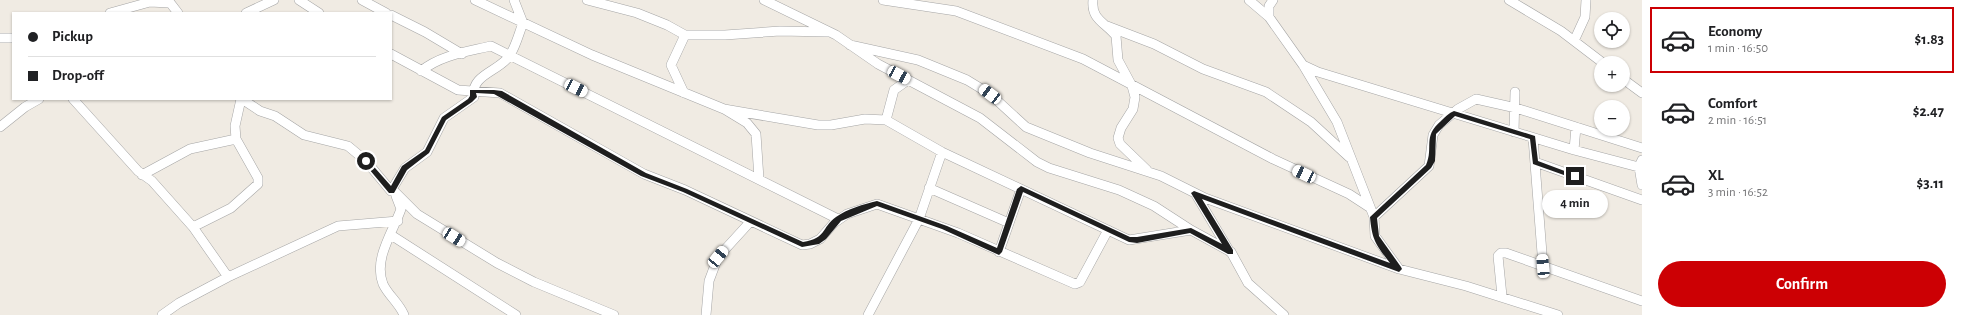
<!DOCTYPE html>
<html lang="en">
<head>
<meta charset="utf-8">
<style>
  body { margin:0; font-family:"Alegreya Sans",sans-serif; background:#f2f2f2; color:#202124; height:100vh; display:flex; flex-direction:column; font-size:15px; white-space:nowrap }
  * { box-sizing:border-box; margin:0 }
  p { font-size:13px; color:#757577 }
  .icon { flex:none; width:22px; height:22px; fill:none; stroke:currentColor; stroke-width:2; stroke-linecap:round; stroke-linejoin:round }
  .map { position:relative; flex:1; overflow:hidden }
  .panel { display:flex; flex-direction:column; background:#fff; width:320px }
  .panel>* { flex:none }
  .guide { position:absolute; left:12px; top:12px; width:380px; height:88px; border-radius:0px; box-shadow:0 1px 3px #0004; display:grid; align-content:center; height:88px; padding:0 16px; background:#fff }
  .buttons { position:absolute; left:1594px; top:12px; display:grid; gap:8px }
  .buttons a { display:grid; place-items:center; width:36px; height:36px; border-radius:50%; background:#fff; box-shadow:0 1px 3px #0004; font-size:20px }
  .end { position:absolute; width:18px; height:18px; margin:-9px; border:5px solid #1e1e1e; background:#fff; box-shadow:0 0 0 2px #fff }
  .from { border-radius:50% }
  .bubble { position:absolute; height:28px; border-radius:14px; background:#fff; box-shadow:0 1px 3px #0004; font-size:13px; font-weight:700; line-height:28px; text-align:center }
  .car { position:absolute; width:12px; height:24px; margin:-12px -6px; border-radius:5px; box-shadow:0 0 3px 1px #0007; background:linear-gradient(#fff 24%,#345 0 40%,#fff 0 76%,#345 0 86%,#fff 0) }
  .guide b { display:flex; align-items:center; gap:14px; height:38px; font-size:15px }
  .guide b+b { border-top:1px solid #e0e0e0 }
  .guide i { width:10px; height:10px; background:#202124 }
  ul { padding:7px 0 0; list-style:none }
  li { display:flex; align-items:center; gap:12px; height:66px; margin:0 8px 6px; padding:0 8px; border:2px solid transparent; border-radius:0px }
  li div { flex:1 }
  li b { display:block; font-size:15px }
  li em { font-style:normal; font-weight:700 }
  li.on { border-color:#cc0004 }
  li>.icon { width:36px; height:36px; stroke-width:1.5 }
  .cta { display:flex; gap:8px; margin-top:auto; padding:8px 16px }
  .cta a { flex:1; height:46px; border-radius:24px; background:#cc0004; color:#fff; font-size:16px; font-weight:700; line-height:46px; text-align:center }
  main { display:flex; flex:1; min-height:0 }
  .map>svg:first-child { display:block }
</style>
</head>
<body>
<main>
<div class="map">
<svg width="1642" height="315" viewBox="0 0 1642 315">
  <rect width="100%" height="100%" fill="#f0ebe3"/>
  <g fill="none" stroke-linecap="round" stroke-linejoin="round">
    <g stroke="#a5a5a5" stroke-width="10">
      <path id="minor" d="M168,0L178,13
        M299,0L319,13
        M362,0L386,13
        M475,0L592,55L724,109L747,123L756,134L759,179
        M587,0L637,13L667,25L685,35H725L780,31L827,32
        M764,0L836,35L878,64L980,118L1037,162L1049,168L1119,190L1154,206L1191,230L1231,252L1248,283L1284,315
        M883,0L956,11L1083,59L1273,159L1349,194L1369,207
        M1093,0C1091,20 1105,22 1116,36L1118,60L1132,86L1135,97L1133,109L1121,128L1118,138L1120,144L1147,170
        M1249,0L1269,17L1303,65L1337,122L1374,217L1375,236L1399,269
        M1509,0L1561,31L1603,63
        M110,13L150,2L169,3
        M246,13L274,0
        M391,15L425,32L462,54
        M1269,17V6L1273,0
        M1107,26L1154,44L1203,69L1266,92L1311,122L1349,157
        M0,38H13
        M1574,41L1585,17L1586,0
        M850,45L918,60L967,80L990,94L1026,127L1090,153L1161,176L1205,198L1399,269L1466,286L1558,315
        M391,54L458,90L500,93L644,174L685,190L802,245L810,244L820,239L834,223L847,214L877,204L958,233L1075,284L1080,282L1108,230
        M1303,65L1318,72L1574,150L1642,168
        M421,71C441,55 466,52 491,46L838,219
        M1623,79L1642,93
        M684,93L671,65L685,35
        M73,99L138,171L152,181L193,227L228,277
        M242,99L260,111L275,116L304,135L348,146L366,161L391,191L393,190L417,214L497,263L534,282L614,315
        M724,109L818,125H831L865,119L886,120L942,152L1129,240L1191,230
        M886,120L894,90L908,80
        M0,127L25,107L39,99
        M1514,132L1515,92
        M1533,138L1543,266
        M1574,150L1576,127
        M1642,160L1639,167L1642,185
        M1535,162L1642,200
        M142,175L190,149L236,139
        M929,188L1009,223
        M391,191L405,168L427,152L444,118L474,97C470,74 501,71 510,55C516,46 519,33 523,23L514,0
        M1195,193L1230,252
        M396,196L401,209C393,232 373,259 383,284C388,295 399,303 404,315
        M1374,217L1429,166L1433,135L1439,125L1458,109L1476,99L1516,108L1642,148
        M193,227L231,208L258,184V178L236,139L235,126L241,99
        M391,235L516,315
        M999,252L1021,189
        M1502,296L1498,256L1501,253H1506L1642,301
        M162,315L179,303L228,277L338,226L398,221
        M706,315L709,281L718,257L750,222
        M868,315L919,219L942,152"/>
    </g>
    <use href="#minor" stroke="#fff" stroke-width="9"/>
  </g>
  <path fill="#1e1e1e" d="M470,90H494L502,91L646,173L687,189L803,242C827,238 821,228 836,217C847,209 864,204 877,201L947,226L997,248L1017,189L1021,186L1130,237H1137L1191,228L1222,244L1191,193L1194,191L1390,263C1376,245 1372,240 1370,217L1426,165C1434,147 1422,137 1441,121C1445,117 1449,113 1454,111L1535,136L1538,161L1578,176L1575,179L1533,164L1530,139L1455,116L1436,134L1435,161L1431,168L1377,218L1379,236L1401,267L1402,269L1399,272L1202,199L1233,250V254H1228L1190,233L1137,243L1129,242L1023,192L1002,252L999,255L942,229L877,206L841,221L826,239L819,244L802,247L683,192L641,176L494,94L476,93L477,97L472,102L446,120L429,153L407,170L394,193H389L364,163V160H368L391,186L402,166L425,150L442,117L468,99L470,96Z"/>
</svg>
<div class="buttons">
<a><svg class="icon" aria-label="locate" viewBox="0 0 24 24"><circle cx="12" cy="12" r="6"/><path d="M12 2v4M12 18v4M2 12h4M18 12h4"/></svg></a>
<a>+</a>
<a>−</a>
</div>
<i class="end from" style="left:366px;top:161px"></i>
<i class="end" style="left:1575px;top:176px"></i>
<div class="bubble" style="left:1542px;top:190px;width:66px">4 min</div>
<i class="car" style="left:899px;top:75px;rotate:118deg"></i>
<i class="car" style="left:576px;top:88px;rotate:117deg"></i>
<i class="car" style="left:990px;top:94px;rotate:307deg"></i>
<i class="car" style="left:1304px;top:174px;rotate:295deg"></i>
<i class="car" style="left:454px;top:237px;rotate:122deg"></i>
<i class="car" style="left:718px;top:257px;rotate:39deg"></i>
<i class="car" style="left:1543px;top:266px;rotate:355deg"></i>
<div class="guide">
<b><i class="from"></i>Pickup</b>
<b><i></i>Drop-off</b>
</div>
</div>
<section class="panel">
<ul>
<li class="on"><svg class="icon" aria-label="car" viewBox="0 0 24 24"><path d="M5 17H2v-5l4-1 3-4h7l3 4 3 1v5h-3M9 17h6M6 11h13"/><circle cx="7" cy="17" r="2"/><circle cx="17" cy="17" r="2"/></svg><div><b>Economy</b><p>1 min · 16:50</p></div><em>$1.83</em></li>
<li><svg class="icon" aria-label="car" viewBox="0 0 24 24"><path d="M5 17H2v-5l4-1 3-4h7l3 4 3 1v5h-3M9 17h6M6 11h13"/><circle cx="7" cy="17" r="2"/><circle cx="17" cy="17" r="2"/></svg><div><b>Comfort</b><p>2 min · 16:51</p></div><em>$2.47</em></li>
<li><svg class="icon" aria-label="car" viewBox="0 0 24 24"><path d="M5 17H2v-5l4-1 3-4h7l3 4 3 1v5h-3M9 17h6M6 11h13"/><circle cx="7" cy="17" r="2"/><circle cx="17" cy="17" r="2"/></svg><div><b>XL</b><p>3 min · 16:52</p></div><em>$3.11</em></li>
</ul>
<div class="cta"><a>Confirm</a></div>
</section>
</main>
</body>
</html>
